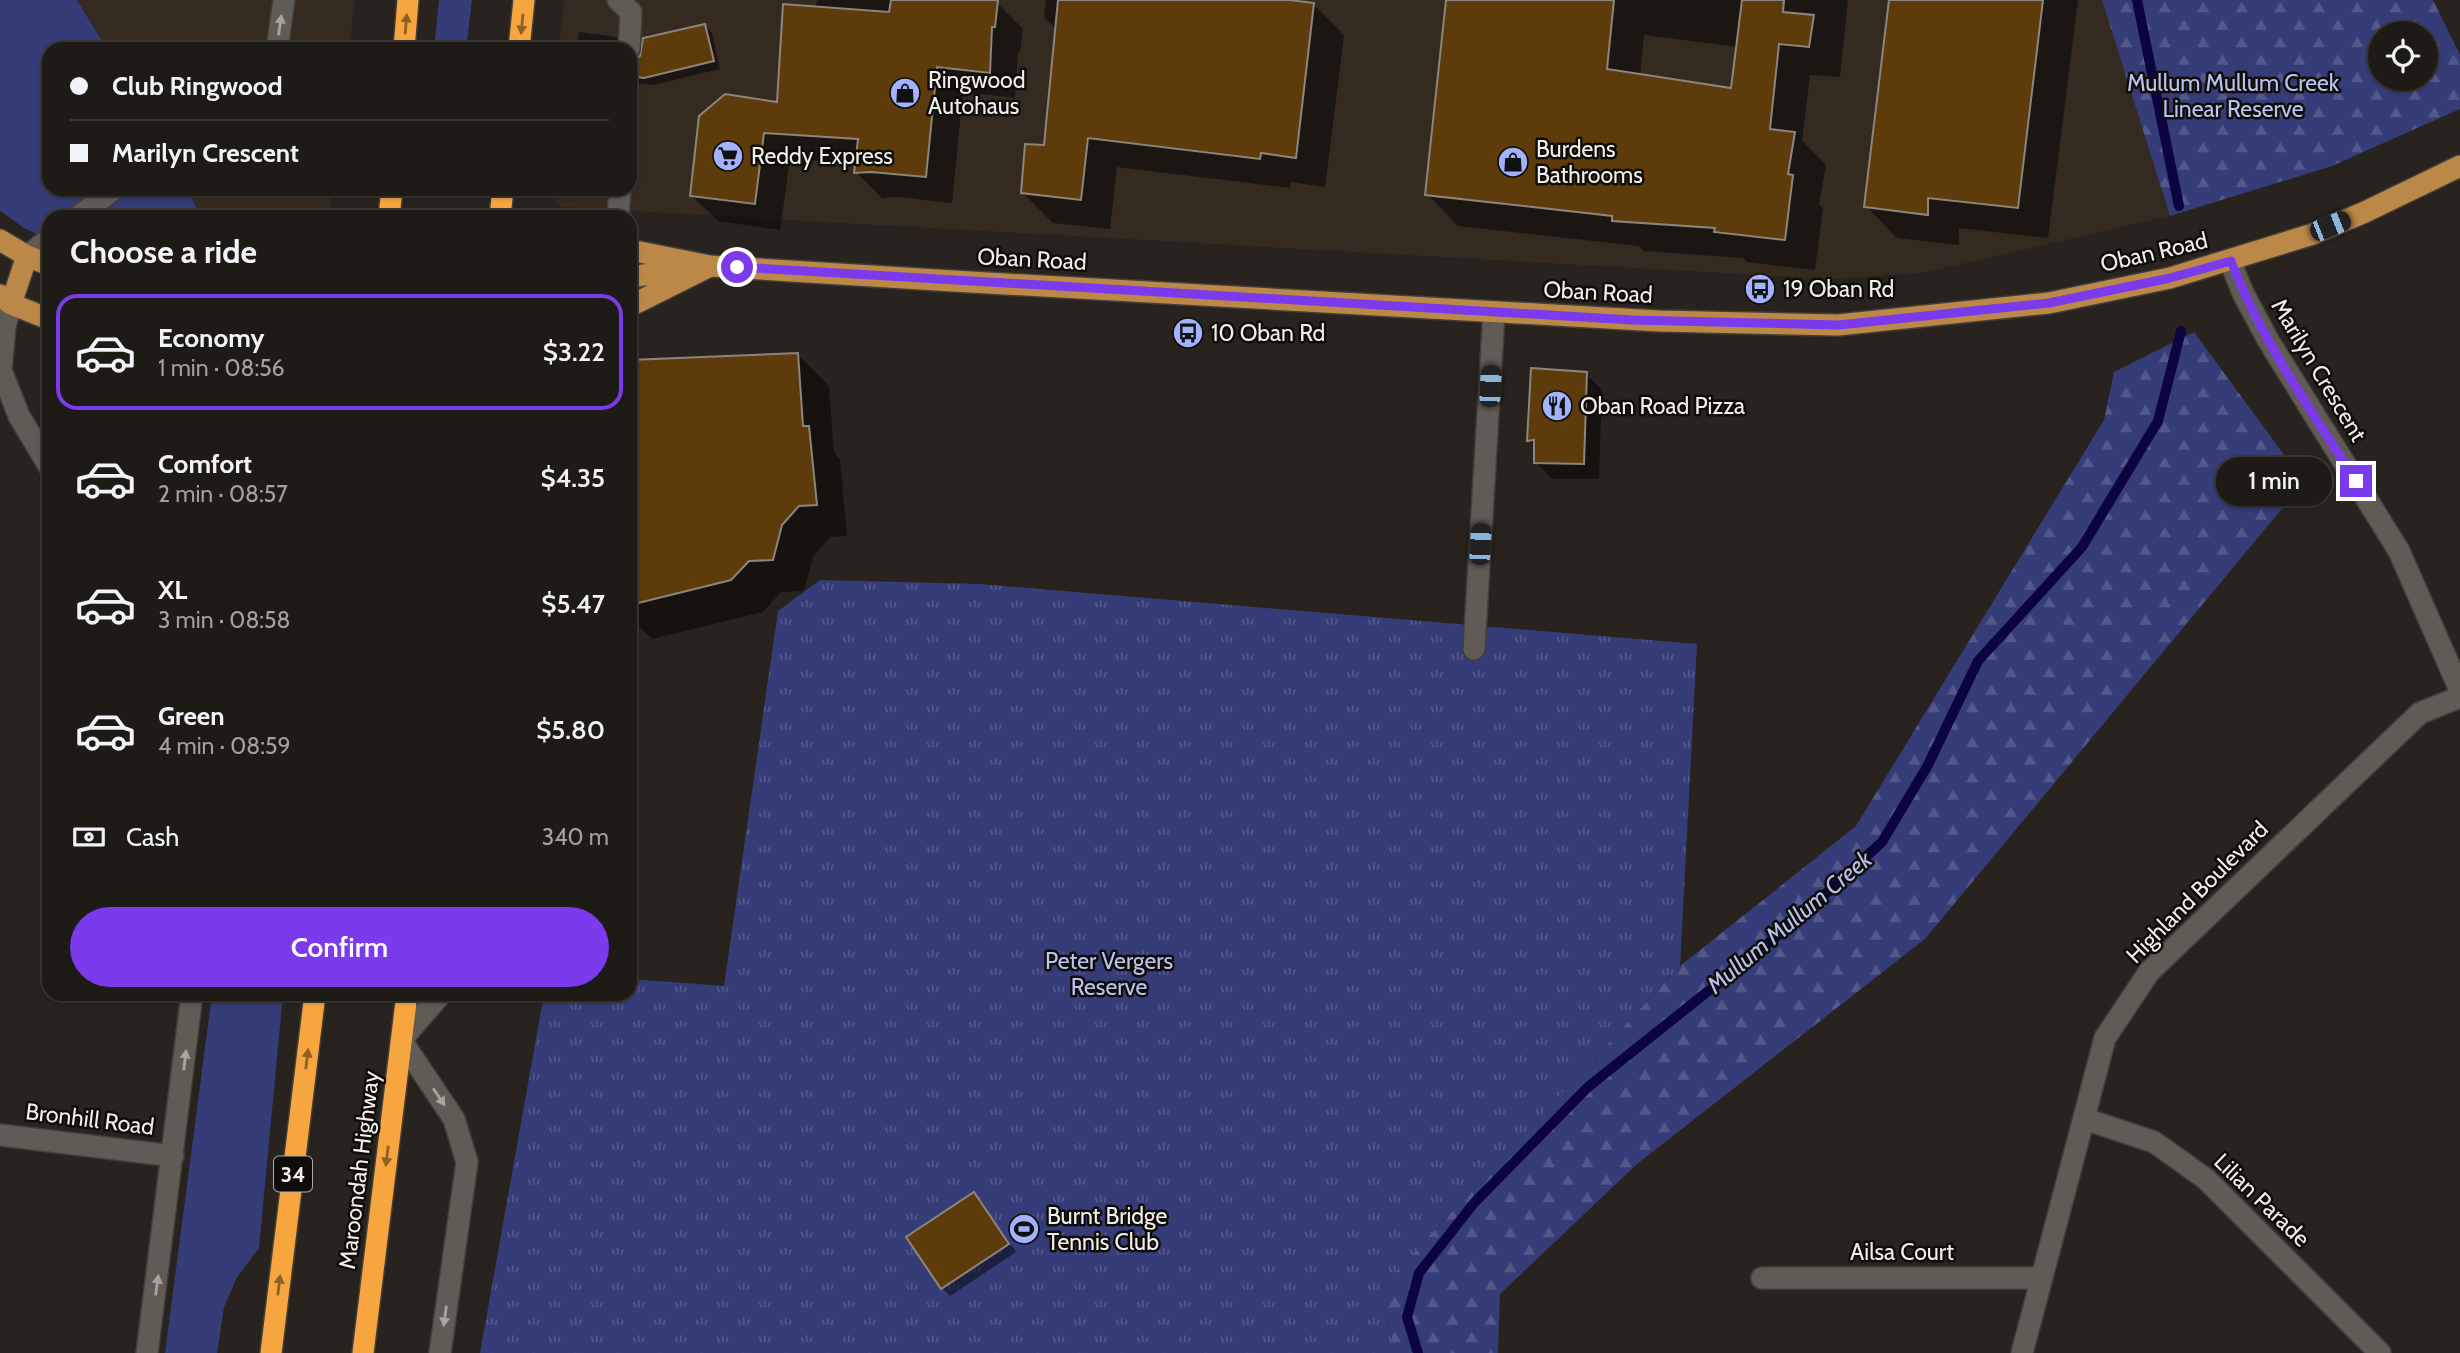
<!DOCTYPE html>
<html lang="en">
<head>
<meta charset="utf-8">
<style>
  body { margin:0; font-family:Cabin,sans-serif; background:#2b2723; color:#f1f3f6; height:100vh; display:flex; flex-direction:column; font-size:26px; white-space:nowrap }
  * { box-sizing:border-box; margin:0 }
  p { font-size:23px; color:#a1a1a1 }
  .icon { flex:none; width:38px; height:38px; fill:none; stroke:currentColor; stroke-width:2; stroke-linecap:round; stroke-linejoin:round }
  .map { position:relative; flex:1; overflow:hidden }
  .sheet { position:absolute; left:42px; top:210px; width:595px; height:791px; display:flex; flex-direction:column; background:#1e1a16; border-radius:21px; box-shadow:0 2px 5px #0004,0 0 0 2px #3c3835 }
  .sheet>* { flex:none }
  .top-card { position:absolute; left:42px; top:42px; width:595px; height:154px; border-radius:21px; box-shadow:0 2px 5px #0004,0 0 0 2px #3c3835; display:grid; align-content:center; height:154px; padding:0 28px; background:#1e1a16 }
  .controls { position:absolute; left:2368px; top:21px; display:grid; gap:14px }
  .controls a { display:grid; place-items:center; width:70px; height:70px; border-radius:50%; background:#1e1a16; box-shadow:0 2px 5px #0004,0 0 0 2px #3c3835; font-size:35px }
  .end { position:absolute; width:32px; height:32px; margin:-16px; border:9px solid #7c3aed; background:#fff; box-shadow:0 0 0 4px #fff }
  .from { border-radius:50% }
  .bubble { position:absolute; height:49px; border-radius:24px; background:#1e1a16; box-shadow:0 2px 5px #0004,0 0 0 2px #3c3835; font-size:23px; font-weight:600; line-height:49px; text-align:center }
  .car { position:absolute; width:21px; height:42px; margin:-21px -10px; border-radius:9px; box-shadow:0 0 5px 2px #0007; background:linear-gradient(#222 24%,#8ab4d8 0 40%,#222 0 76%,#8ab4d8 0 86%,#222 0) }
  .top-card b { display:flex; align-items:center; gap:24px; height:66px; font-size:26px }
  .top-card b+b { border-top:2px solid #3c3835 }
  .top-card i { width:18px; height:18px; background:#f1f3f6 }
  ul { padding:0; list-style:none }
  li { display:flex; align-items:center; gap:21px; height:116px; margin:0 14px 10px; padding:0 14px; border:4px solid transparent; border-radius:21px }
  li div { flex:1 }
  li b { display:block; font-size:26px }
  li em { font-style:normal; font-weight:600 }
  li.active { border-color:#7c3aed }
  li>.icon { width:63px; height:63px; stroke-width:1.5 }
  h2 { padding:0 28px; font-size:32px; line-height:84px }
  .pay { display:flex; align-items:center; gap:18px; height:77px; padding:0 28px; font-size:26px }
  .pay p { margin-inline-start:auto }
  .cta { display:flex; gap:14px; margin-top:auto; padding:14px 28px }
  .cta a { flex:1; height:80px; border-radius:42px; background:#7c3aed; color:#fff; font-size:28px; font-weight:600; line-height:80px; text-align:center }
  .map>svg:first-child { display:block }
</style>
</head>
<body>
<div class="map">
<svg width="2460" height="1353" viewBox="0 0 2460 1353">
  <defs>
    <pattern id="forest-firs" width="22" height="20" patternUnits="userSpaceOnUse" patternTransform="scale(1.75)"><rect width="22" height="20" fill="#353c77"/><path d="M5 1l3.5 6h-7zM16 11l3.5 6h-7z" fill="#53588a"/></pattern>
    <pattern id="park-tufts" width="24" height="20" patternUnits="userSpaceOnUse" patternTransform="scale(1.75)"><rect width="24" height="20" fill="#353c77"/><path d="M3 7l-1-3M5 7V3M7 7l1-3M15 17l-1-3M17 17v-4M19 17l1-3" fill="none" stroke="#53588a"/></pattern>
  </defs>
  <rect width="100%" height="100%" fill="#28231e"/>
  <path fill="#342a20" d="M77,0H355L349,49H107Z
    M564,0H2102L2170,216L1923,273L1830,279L560,207L547,189H630V49H559Z
    M187,189H332L329,217H201Z"/>
  <path fill="#353c77" d="M0,0H77L107,49H49V189H187L201,217H49V240L24,228L0,211Z
    M439,0H472L466,49H434Z
    M212,994H283L259,1248L236,1279L224,1307L217,1353H165Z"/>
  <path fill="url(#forest-firs)" fill-rule="evenodd" d="M2102,0H2433L2460,55V109L2332,166L2170,216ZM2380,33H2426V79H2380Z
    M2194,332L2304,482L1925,939L1637,1164L1500,1294L1498,1353H1395L1380,1289L1680,966L1856,826L2104,420L2114,372Z"/>
  <path fill="url(#park-tufts)" d="M820,580L979,584L1697,644L1680,966L1380,1289L1395,1353H480L544,994H630V979L724,986L778,611Z"/>
  <path fill="#0007" fill-rule="evenodd" d="M817,0H987L997,3L1023,29L1020,53H1018L1015,98L963,92L952,203L898,197L882,198L856,172L857,163L790,159L780,230L718,221L691,195L779,104L815,9Z
    M1046,0H1276L1314,5L1344,35L1325,187L1290,182V188L1117,167L1110,229L1053,223L1023,193L1046,146L1057,30L1044,17Z
    M1448,0H1848L1840,77L1810,75L1802,141L1826,165L1819,204L1823,208L1815,270L1747,262L1743,258L1644,251L1639,246L1458,226L1427,194ZM1644,35L1738,47L1733,90L1640,76Z
    M1891,0H2078L2048,238L1959,228V245L1897,238L1866,206Z
    M705,26L712,33L720,69L653,85L630,83V64Z
    M579,32L616,37L624,45V49H577Z
    M797,354L829,386L834,453L840,459L847,536L830,537L813,557L804,591L781,592L763,612L652,639L630,617V361Z
    M1586,374L1602,390L1599,479H1552L1536,462V447L1528,440Z
    M974,1195L1016,1252L950,1296L942,1288Z"/>
  <g fill="none" stroke-linecap="round" stroke-linejoin="round">
    <path stroke="#0b043f" stroke-width="10" d="M2137,0L2179,206
      M1418,1353L1407,1317L1419,1273L1474,1203L1588,1087L1796,921L1882,842L1928,765L1978,661L2082,547L2158,421L2181,331"/>
  </g>
  <path fill="#5e3b0b" stroke="#8c857e" stroke-width="2" d="M891,0H998L995,27H992L990,73L937,67L926,177L871,172L854,173L858,139L764,133L755,204L690,196L699,116L725,94L777,102L783,4L889,12Z
    M1058,0H1290L1314,3L1296,158L1261,153L1260,159L1088,138L1081,200L1021,193L1025,144L1044,145Z
    M1446,0H1614L1607,69L1731,88L1742,0H1784L1783,12L1814,15L1809,47L1779,44L1770,129L1795,132L1788,174L1793,175L1785,240L1714,232L1715,228L1612,221V216L1425,195Z
    M1889,0H2043L2018,208L1928,198V215L1864,207Z
    M705,24L714,61L644,78L630,76V62L640,56L643,38Z
    M798,353L803,426H809L817,505L799,506L782,525L773,560L749,561L731,580L630,605V360Z
    M1531,368L1587,372L1584,464L1534,463V440L1527,441Z
    M974,1192L1009,1244L941,1289L906,1237Z"/>
  <g fill="none" stroke-linecap="round" stroke-linejoin="round">
    <g stroke="#423e3a" stroke-width="24">
      <path id="minor" d="M618,0L631,12L629,49
        M277,49L284,0
        M78,217L114,189
        M618,217L620,189
        M27,256L49,239
        M2230,261L2243,293L2268,340L2399,551L2460,690
        M11,304L5,326L1,370L19,416L49,466
        M1474,649L1494,312
        M2085,1119L2154,1142L2206,1179L2380,1353
        M0,1135L173,1156
        M1762,1278H2042
        M147,1353L192,994
        M440,1353L467,1162L454,1119L401,1040L441,994
        M2022,1353L2105,1038L2149,972L2420,713L2460,697"/>
    </g>
    <g stroke="#423e3a" stroke-width="24">
      <path id="major" d="M0,240L27,256L49,265
        M630,250L710,266L953,281L1659,321L1838,325L2049,303L2170,278L2313,234L2365,212L2460,166
        M630,277L694,268
        M0,295L11,304L49,319
        M11,304L27,256
        M630,306L710,266"/>
    </g>
    <g stroke="#423e3a" stroke-width="24">
      <path id="highway" d="M404,49L408,0
        M519,49L524,0
        M389,217L392,189
        M500,217L503,189
        M271,1353L315,994
        M363,1353L407,994"/>
    </g>
    <use href="#minor" stroke="#615b55" stroke-width="21"/>
    <use href="#major" stroke="#bb8848" stroke-width="21"/>
    <use href="#highway" stroke="#f7a63f" stroke-width="21"/>
  </g>
  <defs><path id="oneway-solid" d="M-6-.8H1V-3.2L6.5 0L1 3.2V.8H-6Z" transform="scale(1.75)"/></defs>
  <g fill="#8f6127">
    <use href="#oneway-solid" transform="translate(406 24) rotate(-85)"/>
    <use href="#oneway-solid" transform="translate(522 24) rotate(96)"/>
    <use href="#oneway-solid" transform="translate(307 1059) rotate(-83)"/>
    <use href="#oneway-solid" transform="translate(387 1156) rotate(97)"/>
    <use href="#oneway-solid" transform="translate(279 1285) rotate(-83)"/>
  </g>
  <g fill="#aaa4a0">
    <use href="#oneway-solid" transform="translate(280 25) rotate(-82)"/>
    <use href="#oneway-solid" transform="translate(185 1060) rotate(-83)"/>
    <use href="#oneway-solid" transform="translate(439 1097) rotate(56)"/>
    <use href="#oneway-solid" transform="translate(157 1285) rotate(-82)"/>
    <use href="#oneway-solid" transform="translate(445 1316) rotate(98)"/>
  </g>
  <g fill="none" stroke-linecap="round" stroke-linejoin="round">
    <path stroke="#7c3aed" stroke-width="9" d="M737,267L1632,320L1839,325L2049,303L2170,278L2231,261C2261,340 2311,410 2356,481"/>
  </g>
  <defs>
    <g id="shop-disc" transform="scale(1.575)"><circle r="9.5" fill="#a3b2fc" stroke="#0f0d0a"/><path d="M-5-2.5h2.3a2.7 3.5 0 0 1 5.4 0H5L5.5 6h-11ZM-1.5-2.5h3a1.5 2.3 0 0 0-3 0Z" fill="#111"/></g>
    <g id="supermarket-disc" transform="scale(1.575)"><circle r="9.5" fill="#a3b2fc" stroke="#0f0d0a"/><path d="M-6-5.5h2.5l.6 2H6L4.5 2H-2.5L-4.4-4H-6ZM-1.5 3.2a1.3 1.3 0 1 0 .1 0ZM3 3.2a1.3 1.3 0 1 0 .1 0Z" fill="#111"/></g>
    <g id="bus-disc" transform="scale(1.575)"><circle r="9.5" fill="#a3b2fc" stroke="#0f0d0a"/><path d="M-5-6H5V4H4V6H2V4H-2V6H-4V4H-5ZM-3.5-4V0h7V-4ZM-3.5 1.2v1.5H-2V1.2ZM2 1.2v1.5H3.5V1.2Z" fill="#111"/></g>
    <g id="restaurant-disc" transform="scale(1.575)"><circle r="9.5" fill="#a3b2fc" stroke="#0f0d0a"/><path d="M-5-6h1v4h1v-4h1v4h1v-4h1v5L-1.5 .5V6h-2V.5L-5-1ZM5-6V6H3V1.5H1.5Q1.5-4 5-6Z" fill="#111"/></g>
    <g id="stadium-disc" transform="scale(1.575)"><circle r="9.5" fill="#a3b2fc" stroke="#0f0d0a"/><path d="M0-5a6.5 5 0 1 0 0 10a6.5 5 0 1 0 0-10ZM-3.5-1.8h7v3.6h-7Z" fill="#111"/></g>
  </defs>
  <g fill-rule="evenodd">
    <use href="#shop-disc" x="905" y="93"/>
    <use href="#supermarket-disc" x="728" y="156"/>
    <use href="#shop-disc" x="1513" y="162"/>
    <use href="#bus-disc" x="1760" y="289"/>
    <use href="#bus-disc" x="1188" y="333"/>
    <use href="#restaurant-disc" x="1557" y="406"/>
    <use href="#stadium-disc" x="1024" y="1229"/>
  </g>
  <g text-anchor="middle" dominant-baseline="central" stroke-width="5" stroke-linejoin="round" paint-order="stroke">
    <rect fill="#0f0d0a" stroke="#aeaaa7" stroke-width="2" x="274" y="1156.5" width="38" height="35" rx="5"/>
    <g font-size="21" font-weight="bold" fill="#f2eeea">
      <text x="293" y="1174">34</text>
    </g>
    <g font-size="23" fill="#f2eeea" stroke="#0f0d0a" text-anchor="start">
      <text x="928" y="80">Ringwood<tspan x="928" dy="26">Autohaus</tspan></text>
      <text x="1536" y="149">Burdens<tspan x="1536" dy="26">Bathrooms</tspan></text>
      <text x="751" y="156">Reddy Express</text>
      <text x="1783" y="289">19 Oban Rd</text>
      <text x="1211" y="333">10 Oban Rd</text>
      <text x="1580" y="406">Oban Road Pizza</text>
      <text x="1047" y="1216">Burnt Bridge<tspan x="1047" dy="26">Tennis Club</tspan></text>
    </g>
    <g font-size="23" fill="#b9c3ef" stroke="#0f0d0a">
      <text x="2233" y="83">Mullum Mullum Creek<tspan x="2233" dy="26">Linear Reserve</tspan></text>
      <text x="1109" y="961">Peter Vergers<tspan x="1109" dy="26">Reserve</tspan></text>
    </g>
    <g font-size="23" fill="#f2eeea" stroke="#0f0d0a">
      <text transform="translate(2154 252) rotate(-13)">Oban Road</text>
      <text transform="translate(1032 259) rotate(3)">Oban Road</text>
      <text transform="translate(1598 292) rotate(3)">Oban Road</text>
      <text transform="translate(2319 370) rotate(59)">Marilyn Crescent</text>
      <text transform="translate(2197 892) rotate(-45)">Highland Boulevard</text>
      <text transform="translate(90 1119) rotate(7)">Bronhill Road</text>
      <text transform="translate(359 1170) rotate(-83)">Maroondah Highway</text>
      <text transform="translate(2262 1200) rotate(44)">Lilian Parade</text>
      <text x="1902" y="1252">Ailsa Court</text>
    </g>
    <g font-size="24" font-style="italic" fill="#b9c2ef" stroke="#0f0d0a">
      <text transform="translate(1789 922) rotate(-40)">Mullum Mullum Creek</text>
    </g>
  </g>
</svg>
<div class="controls">
<a><svg class="icon" aria-label="locate" viewBox="0 0 24 24"><circle cx="12" cy="12" r="6"/><path d="M12 2v4M12 18v4M2 12h4M18 12h4"/></svg></a>
</div>
<i class="end from" style="left:737px;top:267px"></i>
<i class="end" style="left:2356px;top:481px"></i>
<div class="bubble" style="left:2216px;top:457px;width:116px">1 min</div>
<i class="car" style="left:2330px;top:226px;rotate:68deg"></i>
<i class="car" style="left:1490px;top:386px;rotate:3deg"></i>
<i class="car" style="left:1480px;top:544px;rotate:3deg"></i>
<div class="top-card">
<b><i class="from"></i>Club Ringwood</b>
<b><i></i>Marilyn Crescent</b>
</div>
<section class="sheet">
<h2>Choose a ride</h2>
<ul>
<li class="active"><svg class="icon" aria-label="car" viewBox="0 0 24 24"><path d="M5 17H2v-5l4-1 3-4h7l3 4 3 1v5h-3M9 17h6M6 11h13"/><circle cx="7" cy="17" r="2"/><circle cx="17" cy="17" r="2"/></svg><div><b>Economy</b><p>1 min · 08:56</p></div><em>$3.22</em></li>
<li><svg class="icon" aria-label="car" viewBox="0 0 24 24"><path d="M5 17H2v-5l4-1 3-4h7l3 4 3 1v5h-3M9 17h6M6 11h13"/><circle cx="7" cy="17" r="2"/><circle cx="17" cy="17" r="2"/></svg><div><b>Comfort</b><p>2 min · 08:57</p></div><em>$4.35</em></li>
<li><svg class="icon" aria-label="car" viewBox="0 0 24 24"><path d="M5 17H2v-5l4-1 3-4h7l3 4 3 1v5h-3M9 17h6M6 11h13"/><circle cx="7" cy="17" r="2"/><circle cx="17" cy="17" r="2"/></svg><div><b>XL</b><p>3 min · 08:58</p></div><em>$5.47</em></li>
<li><svg class="icon" aria-label="car" viewBox="0 0 24 24"><path d="M5 17H2v-5l4-1 3-4h7l3 4 3 1v5h-3M9 17h6M6 11h13"/><circle cx="7" cy="17" r="2"/><circle cx="17" cy="17" r="2"/></svg><div><b>Green</b><p>4 min · 08:59</p></div><em>$5.80</em></li>
</ul>
<div class="pay"><svg class="icon" aria-label="cash" viewBox="0 0 24 24"><path d="M3 7h18v10H3z"/><circle cx="12" cy="12" r="2"/></svg>Cash<p>340 m</p></div>
<div class="cta"><a>Confirm</a></div>
</section>
</div>
</body>
</html>
